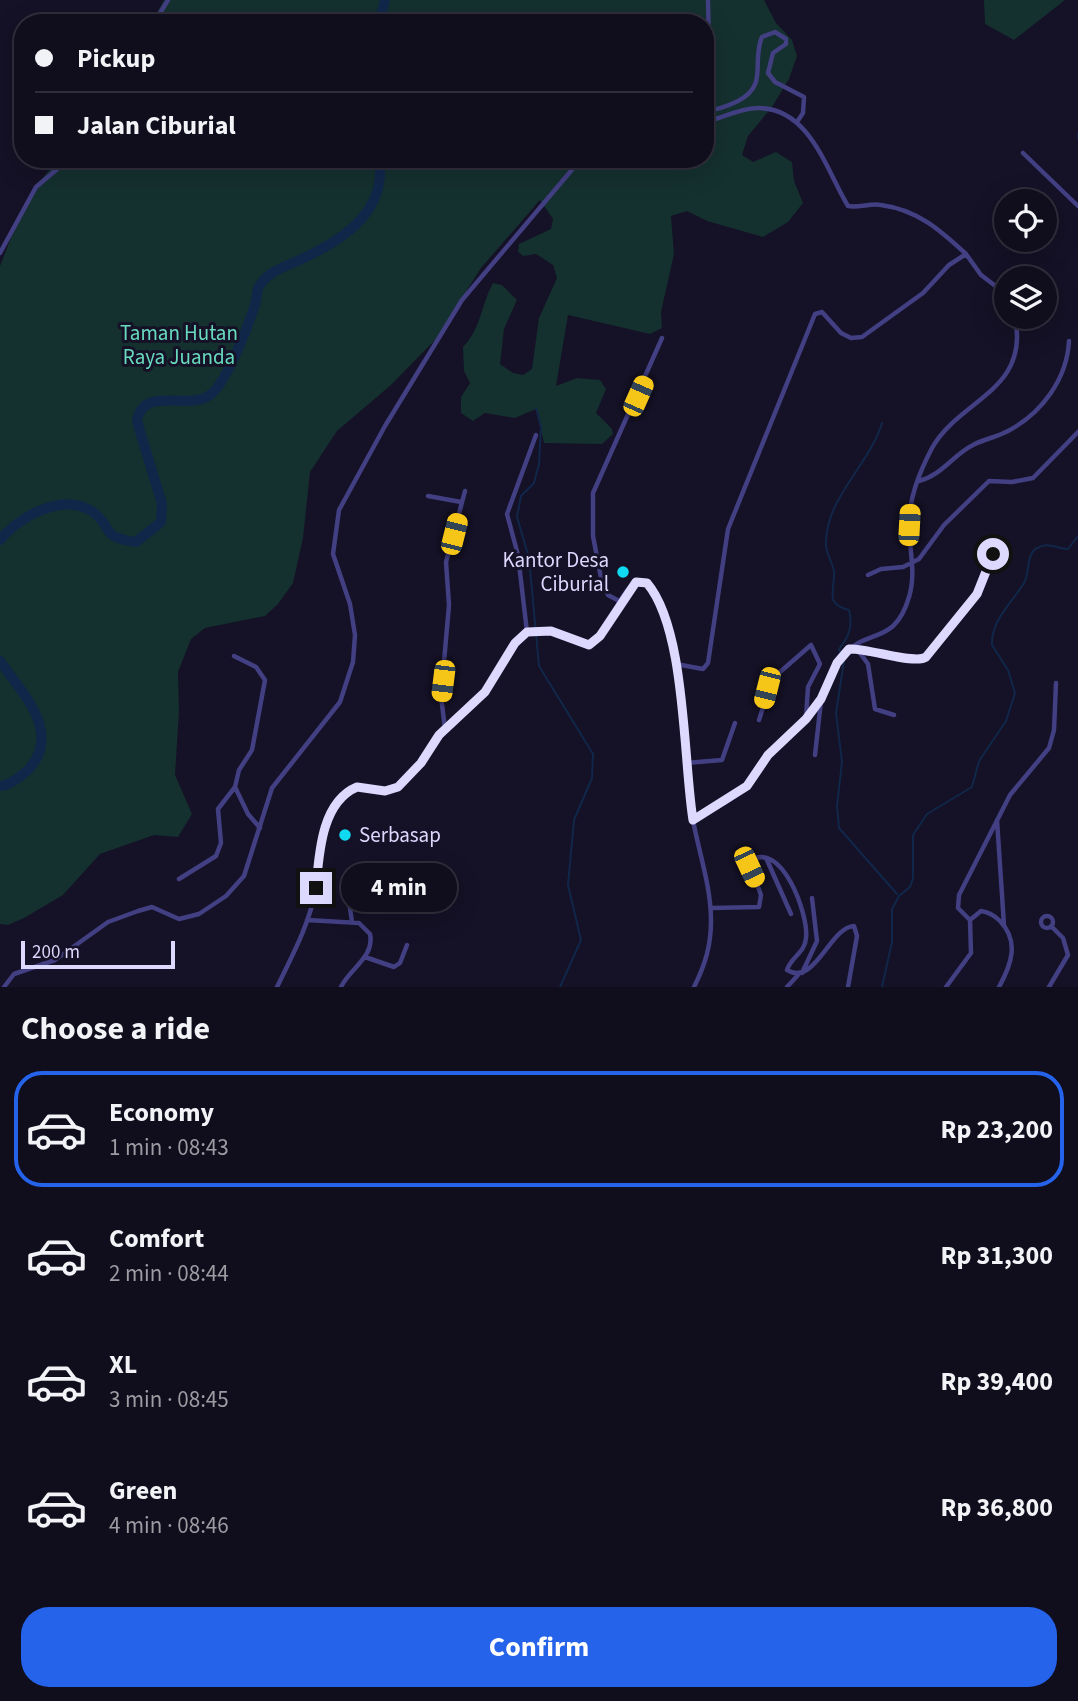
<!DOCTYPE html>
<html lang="en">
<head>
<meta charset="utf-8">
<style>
  body { margin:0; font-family:"Source Sans 3",sans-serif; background:#191625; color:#f1f3f6; height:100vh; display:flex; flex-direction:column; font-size:26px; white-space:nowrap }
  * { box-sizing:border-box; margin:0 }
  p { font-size:23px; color:#9c9ca3 }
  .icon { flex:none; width:38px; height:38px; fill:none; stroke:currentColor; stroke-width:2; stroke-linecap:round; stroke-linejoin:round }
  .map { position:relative; height:987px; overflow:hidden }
  .details { display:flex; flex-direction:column; background:#100d1c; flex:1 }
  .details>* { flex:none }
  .top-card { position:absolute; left:14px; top:14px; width:700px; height:154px; border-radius:28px; box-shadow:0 7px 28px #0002,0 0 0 2px #302d3b; display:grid; align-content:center; height:154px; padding:0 21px; background:#100d1c }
  .fabs { position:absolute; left:994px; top:189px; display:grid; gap:14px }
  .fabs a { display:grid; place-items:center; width:63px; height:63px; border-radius:50%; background:#100d1c; box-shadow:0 7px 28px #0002,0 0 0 2px #302d3b; font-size:35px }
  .scale { position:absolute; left:21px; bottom:18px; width:154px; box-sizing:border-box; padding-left:7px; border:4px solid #ddd8fd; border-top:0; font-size:19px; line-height:24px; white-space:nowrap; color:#ddd8fd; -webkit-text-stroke:5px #151126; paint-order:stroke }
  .end { position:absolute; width:32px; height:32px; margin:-16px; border:9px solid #ddd8fd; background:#111; box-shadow:0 0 0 4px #111 }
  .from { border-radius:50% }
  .bubble { position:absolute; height:49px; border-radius:24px; background:#100d1c; box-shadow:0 7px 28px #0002,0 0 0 2px #302d3b; font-size:23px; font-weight:700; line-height:49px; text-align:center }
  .car { position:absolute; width:21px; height:42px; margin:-21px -10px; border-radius:9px; box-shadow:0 0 5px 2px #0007; background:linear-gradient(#f5c518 24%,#345 0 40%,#f5c518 0 76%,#345 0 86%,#f5c518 0) }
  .top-card b { display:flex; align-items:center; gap:24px; height:66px; font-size:26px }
  .top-card b+b { border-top:2px solid #302d3b }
  .top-card i { width:18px; height:18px; background:#f1f3f6 }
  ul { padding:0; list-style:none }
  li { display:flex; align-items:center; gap:21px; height:116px; margin:0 14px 10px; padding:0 7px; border:4px solid transparent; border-radius:28px }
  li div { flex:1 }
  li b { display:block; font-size:26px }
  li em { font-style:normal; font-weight:700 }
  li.selected { border-color:#2563eb }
  li>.icon { width:63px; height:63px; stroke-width:1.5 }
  h2 { padding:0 21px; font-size:32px; line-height:84px }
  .primary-button { display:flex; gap:14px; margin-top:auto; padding:14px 21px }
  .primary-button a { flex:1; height:80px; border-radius:28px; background:#2563eb; color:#fff; font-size:28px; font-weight:700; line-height:80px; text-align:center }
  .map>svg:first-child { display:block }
</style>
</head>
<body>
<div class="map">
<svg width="1078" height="987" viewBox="0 0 1078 987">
  <rect width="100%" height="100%" fill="#151126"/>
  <path fill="#14302f" d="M164,0H764L776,23L792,40L797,56L789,79L772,107L748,136L742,155L753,162L776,152L792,162L794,181L803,203L788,222L763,237L707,221L687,211L671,216L674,254L661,312L662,328L650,334L568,315L556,386L577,378L600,380L606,389L596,413L612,429L613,434L602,444L544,443L536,409L515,418L485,413L473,421L461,413V397L470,383L464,371L463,347C481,329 481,305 493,283L502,285L517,300L504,329L500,364L513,373L523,375L532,369L539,318L557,278L553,265L536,254L523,256L518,252L519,244L551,229L553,219L540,200L481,268L436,339L391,385L337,431L310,472L303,538L293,583L278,604L265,616L205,628L191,639L178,672L179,712L175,775L192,814L178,837L154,835L100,854L63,895L24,918L8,925L0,924V266C16,226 28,189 60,159H705V23H151Z
    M984,0H1065L1014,40L985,24Z"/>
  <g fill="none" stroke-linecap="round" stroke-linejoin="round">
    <path stroke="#11274a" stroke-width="2" d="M1078,133V138
      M536,408L541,427L539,464L534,483L521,496L517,517L529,558L539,666L593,754L592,778L574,820L568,885L581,940L560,987
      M882,423C869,466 825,498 826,545C826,555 833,562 834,572C835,591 824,604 849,610C853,626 849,637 839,649L844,661L836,713L842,762L837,806L839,828L897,894
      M882,987L892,942V909L899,896L910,887L913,878V835L927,814L972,787L979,761L1006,721L1015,693L1008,670L992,645C991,620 1012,603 1024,583C1030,572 1026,554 1037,548C1048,541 1057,549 1068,549L1078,536"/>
    <path stroke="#11274a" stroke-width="10" d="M379,23L385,0
      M0,540C19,516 64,492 93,512C115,528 97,536 136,542L161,522L162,504L137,421C143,385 188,411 210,395C226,384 248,326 255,305C257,299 256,290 260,285C268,272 282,268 295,262C338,243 388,214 379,159
      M0,661C22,693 63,733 28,770C20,777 10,785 0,786"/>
    <path stroke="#423f83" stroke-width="4.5" d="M154,23L168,0
      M705,63L709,47L708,0
      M705,111C716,110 728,106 738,101C769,85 751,63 762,37L775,32L786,39V44L773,53L768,73L775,82L804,97L803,113L797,122
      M705,122C722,118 741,108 758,108C810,108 826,170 848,206C859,208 871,203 881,205C918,210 940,230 966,254
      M1023,153L1078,206
      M0,253L36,187L69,159
      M919,481C942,475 953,455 973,445C984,439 997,437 1008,431C1042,413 1067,379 1069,341
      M428,496L461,502
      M868,575L881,569L903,567L919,559L944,525L989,481L1012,482L1033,478L1078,432
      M621,602L608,595L601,578L593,536V493L662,338
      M527,632L518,555L507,514L536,435
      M853,649L923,660L964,613L977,594L993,554
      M857,649L868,664L875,709L894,715
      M234,656L256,667L265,680L252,750L239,770L235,787L248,814L260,828
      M676,664L703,669L708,663L728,529L815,314L822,312L841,333L851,338L862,337L923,293L949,265L966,254L981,275L1006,294
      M759,720L772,679L811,645L820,664L808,687L806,718
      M445,729L441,696L449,605L446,562L465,491
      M815,755L821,701
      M686,763L722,760L735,723
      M693,820C711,810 733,800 747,786C758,774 764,758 775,747C791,732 806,719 819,701C829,687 832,666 844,654C869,628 895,645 909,597C916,574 910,553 909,529C908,500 919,473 932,448C960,398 1030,392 1015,317
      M997,820L1004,925
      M767,860L791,914
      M179,879L216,856L221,843L218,809L235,787
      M349,901L352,922
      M711,908L759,907L761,895L749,862C781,837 809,915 806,938C805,953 791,957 787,970C815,987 830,927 854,926L857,936L848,987
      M1041 922a6 6 0 1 1 12 0a6 6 0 1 1-12 0Z
      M307,920L359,923L370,934C375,957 349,969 341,987
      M970,920L958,908L959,895L1010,795L1049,748L1054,730L1056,683
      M365,957L394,967L400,963L407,945
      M802,973L817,941L812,898
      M4,987L14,974L55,960L108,922L138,911L152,907L179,919L199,914L226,896L244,876L272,788L340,702L353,662L355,635L350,604L333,554L339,510L385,426L462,300L581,159
      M277,987C292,956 310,923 316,888C321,859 319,827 337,801C357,772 378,801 399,785C420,770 424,750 438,735C453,720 471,709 485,692C500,675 507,644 528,632C547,622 570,643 589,644C611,633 619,586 641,580C679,594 686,774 692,815C698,850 711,885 711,921C711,946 705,965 694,987
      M787,987L798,975
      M946,987L971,953L970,920L981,911C989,912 994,915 1000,921C1020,942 1011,965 999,987
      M1049,987L1068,955L1063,938L1051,926"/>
  </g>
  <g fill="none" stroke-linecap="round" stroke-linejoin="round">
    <path stroke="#ddd8fd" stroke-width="9" d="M316,888C319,855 321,802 357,787L385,791L398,787L421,763L439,735L485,692L515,643L527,632L551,631L589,645L600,636L636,582L647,583C686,629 683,758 693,820L747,786L768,755L806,719L821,699L837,663L849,649C869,648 915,665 926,657L977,594L993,554"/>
  </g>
  <g fill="#10daf2" stroke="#151126" stroke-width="2.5">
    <circle cx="623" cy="572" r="7"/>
    <circle cx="345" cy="835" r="7"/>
  </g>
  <g text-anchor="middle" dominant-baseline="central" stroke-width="6" stroke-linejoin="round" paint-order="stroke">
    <g font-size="21" fill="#68dabe" stroke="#151126">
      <text x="179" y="333">Taman Hutan<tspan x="179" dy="24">Raya Juanda</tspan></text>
    </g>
    <g font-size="21" fill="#ddd8fd" stroke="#151126" text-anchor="end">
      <text x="609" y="560">Kantor Desa<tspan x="609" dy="24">Ciburial</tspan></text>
      <text x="359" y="835" text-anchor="start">Serbasap</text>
    </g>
  </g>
</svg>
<div class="fabs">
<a><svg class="icon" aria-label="locate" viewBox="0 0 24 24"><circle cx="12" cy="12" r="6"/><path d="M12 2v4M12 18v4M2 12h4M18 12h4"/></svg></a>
<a><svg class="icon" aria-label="layers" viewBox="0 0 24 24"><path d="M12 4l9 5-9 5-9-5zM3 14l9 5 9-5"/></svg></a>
</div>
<div class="scale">200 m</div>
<i class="end from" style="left:993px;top:554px"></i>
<i class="end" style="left:316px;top:888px"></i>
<div class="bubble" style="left:341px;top:863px;width:116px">4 min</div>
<i class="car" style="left:638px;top:396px;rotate:24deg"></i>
<i class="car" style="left:909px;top:525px;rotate:3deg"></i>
<i class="car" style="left:454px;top:534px;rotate:14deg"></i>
<i class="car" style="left:443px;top:681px;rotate:187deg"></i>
<i class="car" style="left:767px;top:688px;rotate:194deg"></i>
<i class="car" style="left:749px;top:867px;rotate:155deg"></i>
<div class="top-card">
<b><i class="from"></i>Pickup</b>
<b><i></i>Jalan Ciburial</b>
</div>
</div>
<section class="details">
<h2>Choose a ride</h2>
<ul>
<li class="selected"><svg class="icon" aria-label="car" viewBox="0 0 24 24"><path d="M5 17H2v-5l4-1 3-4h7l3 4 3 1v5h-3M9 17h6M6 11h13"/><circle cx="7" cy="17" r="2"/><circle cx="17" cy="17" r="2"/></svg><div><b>Economy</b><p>1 min · 08:43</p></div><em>Rp 23,200</em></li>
<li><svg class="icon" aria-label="car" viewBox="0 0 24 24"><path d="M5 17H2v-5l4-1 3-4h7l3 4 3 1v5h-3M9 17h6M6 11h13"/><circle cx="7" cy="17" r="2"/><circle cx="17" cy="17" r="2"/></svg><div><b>Comfort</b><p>2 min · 08:44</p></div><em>Rp 31,300</em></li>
<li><svg class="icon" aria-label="car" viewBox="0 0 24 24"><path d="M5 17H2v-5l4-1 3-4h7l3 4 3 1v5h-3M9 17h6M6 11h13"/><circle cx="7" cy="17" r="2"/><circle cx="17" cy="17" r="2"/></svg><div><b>XL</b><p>3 min · 08:45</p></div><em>Rp 39,400</em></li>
<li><svg class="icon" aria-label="car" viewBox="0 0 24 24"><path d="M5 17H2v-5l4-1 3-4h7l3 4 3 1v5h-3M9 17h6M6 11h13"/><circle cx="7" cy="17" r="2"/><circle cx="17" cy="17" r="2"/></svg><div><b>Green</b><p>4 min · 08:46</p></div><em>Rp 36,800</em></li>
</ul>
<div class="primary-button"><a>Confirm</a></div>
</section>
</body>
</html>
